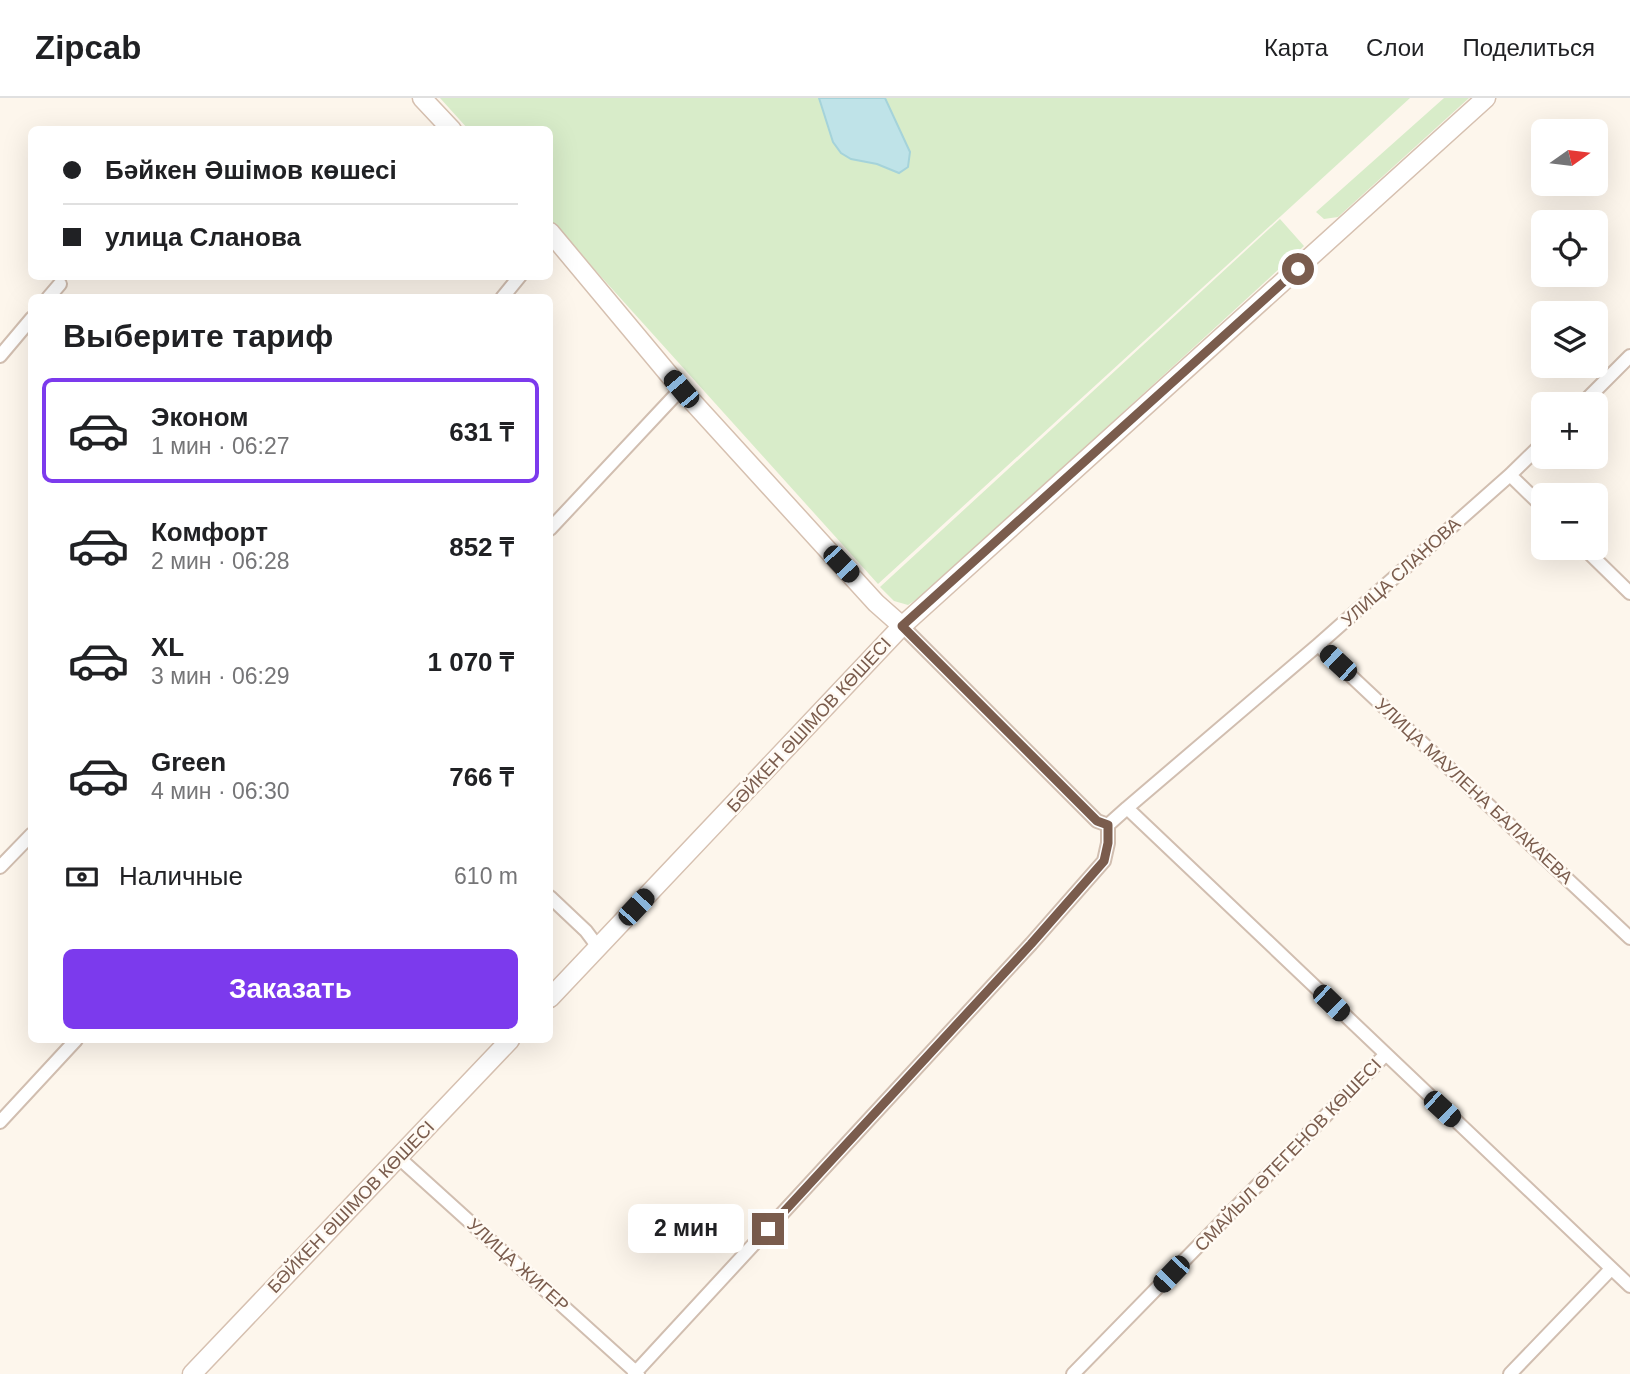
<!DOCTYPE html>
<html lang="ru">
<head>
<meta charset="utf-8">
<style>
  body { margin:0; font-family:Arial,sans-serif; background:#f2f2f2; color:#202124; height:100vh; display:flex; flex-direction:column; font-size:26px; white-space:nowrap }
  * { box-sizing:border-box; margin:0 }
  p { font-size:23px; color:#757577 }
  .icon { flex:none; width:38px; height:38px; fill:none; stroke:currentColor; stroke-width:2; stroke-linecap:round; stroke-linejoin:round }
  .map { position:relative; flex:1; overflow:hidden }
  .drawer { position:absolute; left:28px; top:196px; width:525px; height:749px; display:flex; flex-direction:column; background:#fff; border-radius:10px; box-shadow:0 7px 28px #0002 }
  .drawer>* { flex:none }
  .hud { position:absolute; left:28px; top:28px; width:525px; height:154px; border-radius:10px; box-shadow:0 7px 28px #0002; display:grid; align-content:center; height:154px; padding:0 35px; background:#fff }
  .needle { width:46px; rotate:76deg }
  .buttons { position:absolute; left:1531px; top:21px; display:grid; gap:14px }
  .buttons a { display:grid; place-items:center; width:77px; height:77px; border-radius:10px; background:#fff; box-shadow:0 7px 28px #0002; font-size:35px }
  .end { position:absolute; width:32px; height:32px; margin:-16px; border:9px solid #7a5c4d; background:#fff; box-shadow:0 0 0 4px #fff }
  .from { border-radius:50% }
  .bubble { position:absolute; height:49px; border-radius:10px; background:#fff; box-shadow:0 7px 28px #0002; font-size:23px; font-weight:800; line-height:49px; text-align:center }
  .car { position:absolute; width:21px; height:42px; margin:-21px -10px; border-radius:9px; box-shadow:0 0 5px 2px #0007; background:linear-gradient(#222 24%,#8ab4d8 0 40%,#222 0 76%,#8ab4d8 0 86%,#222 0) }
  .hud b { display:flex; align-items:center; gap:24px; height:66px; font-size:26px }
  .hud b+b { border-top:2px solid #e0e0e0 }
  .hud i { width:18px; height:18px; background:#202124 }
  ul { padding:0; list-style:none }
  li { display:flex; align-items:center; gap:21px; height:105px; margin:0 14px 10px; padding:0 21px; border:4px solid transparent; border-radius:10px }
  li div { flex:1 }
  li b { display:block; font-size:26px }
  li em { font-style:normal; font-weight:800 }
  li.active { border-color:#7c3aed }
  li>.icon { width:63px; height:63px; stroke-width:1.5 }
  h2 { padding:0 35px; font-size:32px; line-height:84px }
  .pay { display:flex; align-items:center; gap:18px; height:77px; padding:0 35px; font-size:26px }
  .pay p { margin-inline-start:auto }
  .cta { display:flex; gap:14px; margin-top:auto; padding:14px 35px }
  .cta a { flex:1; height:80px; border-radius:10px; background:#7c3aed; color:#fff; font-size:28px; font-weight:800; line-height:80px; text-align:center }
  header { display:flex; align-items:center; gap:42px; box-sizing:border-box; height:98px; padding:0 35px; background:#fff; border-bottom:2px solid #e0e0e0 }
  header strong { font-size:33px }
  nav { display:flex; gap:38px; margin-inline-start:auto; font-size:24px }
  .map>svg:first-child { display:block }
</style>
</head>
<body>
<header>
<strong>Zipcab</strong>
<nav><a>Карта</a><a>Слои</a><a>Поделиться</a></nav>
</header>
<div class="map">
<svg width="1630" height="1276" viewBox="0 0 1630 1276">
  <rect width="100%" height="100%" fill="#fdf6ec"/>
  <path fill="#d8ecc9" d="M440,0H1410L878,486L550,122V32L468,31Z
    M1444,0H1469L1338,119L1324,121L1316,114Z
    M1280,121L1304,148L926,495L908,507L894,503L880,489Z"/>
  <path fill="#bfe3e8" stroke="#a5d3da" stroke-width="2" d="M819,0H885L910,54L908,69L899,75L877,66L851,61L841,55L833,44Z"/>
  <g fill="none" stroke-linecap="round" stroke-linejoin="round">
    <g stroke="#d1beb0" stroke-width="16">
      <path id="minor" d="M48,200L60,186
        M502,200L520,178
        M0,258L32,220
        M1582,306L1630,258
        M1510,377L1544,410
        M550,431L681,291
        M1584,450L1630,495
        M902,528L1097,723L1108,727L1127,710L1630,1188
        M1318,547L1630,840
        M1127,710L1318,547L1510,377L1544,344
        M0,769L32,736
        M550,799L586,833L598,849
        M0,1024L76,942
        M398,1059L638,1276
        M634,1276L1031,846L1104,763L1108,745V727
        M1073,1276L1385,957
        M1510,1276L1611,1171"/>
    </g>
    <g stroke="#d6c0b0" stroke-width="21">
      <path id="secondary" d="M422,0L452,32
        M550,134L681,291L876,505L902,528
        M550,900L902,528L1486,0
        M192,1276L510,942"/>
    </g>
    <use href="#minor" stroke="#fff" stroke-width="12"/>
    <use href="#secondary" stroke="#fff" stroke-width="18"/>
  </g>
  <g fill="none" stroke-linecap="round" stroke-linejoin="round">
    <path stroke="#7a5c4d" stroke-width="9" d="M768,1131L1031,846L1104,763L1108,745V727L1097,723L902,528L1298,171"/>
  </g>
  <g text-anchor="middle" dominant-baseline="central" stroke-width="5" stroke-linejoin="round" paint-order="stroke">
    <g font-size="18" fill="#7a5c4d" stroke="#fffaf3">
      <text transform="translate(1401 474) rotate(-42)">УЛИЦА СЛАНОВА</text>
      <text transform="translate(809 627) rotate(-47)">БӘЙКЕН ӘШІМОВ КӨШЕСІ</text>
      <text transform="translate(1474 693) rotate(43)">УЛИЦА МАУЛЕНА БАЛАКАЕВА</text>
      <text transform="translate(1288 1057) rotate(-46)">СМАЙЫЛ ӨТЕГЕНОВ КӨШЕСІ</text>
      <text transform="translate(351 1109) rotate(-46)">БӘЙКЕН ӘШІМОВ КӨШЕСІ</text>
      <text transform="translate(518 1167) rotate(42)">УЛИЦА ЖИГЕР</text>
    </g>
  </g>
</svg>
<div class="buttons">
<a><svg class="needle" viewBox="-14 -14 28 28"><path d="M0-13l5 13h-10z" fill="#e53935"/><path d="M0 13l5-13h-10z" fill="#757577"/></svg></a>
<a><svg class="icon" aria-label="locate" viewBox="0 0 24 24"><circle cx="12" cy="12" r="6"/><path d="M12 2v4M12 18v4M2 12h4M18 12h4"/></svg></a>
<a><svg class="icon" aria-label="layers" viewBox="0 0 24 24"><path d="M12 4l9 5-9 5-9-5zM3 14l9 5 9-5"/></svg></a>
<a>+</a>
<a>−</a>
</div>
<i class="end from" style="left:1298px;top:171px"></i>
<i class="end" style="left:768px;top:1131px"></i>
<div class="bubble" style="left:628px;top:1106px;width:116px">2 мин</div>
<i class="car" style="left:681px;top:291px;rotate:320deg"></i>
<i class="car" style="left:841px;top:466px;rotate:137deg"></i>
<i class="car" style="left:1338px;top:565px;rotate:313deg"></i>
<i class="car" style="left:636px;top:809px;rotate:43deg"></i>
<i class="car" style="left:1331px;top:905px;rotate:134deg"></i>
<i class="car" style="left:1442px;top:1011px;rotate:133deg"></i>
<i class="car" style="left:1171px;top:1176px;rotate:224deg"></i>
<div class="hud">
<b><i class="from"></i>Бәйкен Әшімов көшесі</b>
<b><i></i>улица Сланова</b>
</div>
<section class="drawer">
<h2>Выберите тариф</h2>
<ul>
<li class="active"><svg class="icon" aria-label="car" viewBox="0 0 24 24"><path d="M5 17H2v-5l4-1 3-4h7l3 4 3 1v5h-3M9 17h6M6 11h13"/><circle cx="7" cy="17" r="2"/><circle cx="17" cy="17" r="2"/></svg><div><b>Эконом</b><p>1 мин · 06:27</p></div><em>631 ₸</em></li>
<li><svg class="icon" aria-label="car" viewBox="0 0 24 24"><path d="M5 17H2v-5l4-1 3-4h7l3 4 3 1v5h-3M9 17h6M6 11h13"/><circle cx="7" cy="17" r="2"/><circle cx="17" cy="17" r="2"/></svg><div><b>Комфорт</b><p>2 мин · 06:28</p></div><em>852 ₸</em></li>
<li><svg class="icon" aria-label="car" viewBox="0 0 24 24"><path d="M5 17H2v-5l4-1 3-4h7l3 4 3 1v5h-3M9 17h6M6 11h13"/><circle cx="7" cy="17" r="2"/><circle cx="17" cy="17" r="2"/></svg><div><b>XL</b><p>3 мин · 06:29</p></div><em>1 070 ₸</em></li>
<li><svg class="icon" aria-label="car" viewBox="0 0 24 24"><path d="M5 17H2v-5l4-1 3-4h7l3 4 3 1v5h-3M9 17h6M6 11h13"/><circle cx="7" cy="17" r="2"/><circle cx="17" cy="17" r="2"/></svg><div><b>Green</b><p>4 мин · 06:30</p></div><em>766 ₸</em></li>
</ul>
<div class="pay"><svg class="icon" aria-label="cash" viewBox="0 0 24 24"><path d="M3 7h18v10H3z"/><circle cx="12" cy="12" r="2"/></svg>Наличные<p>610 m</p></div>
<div class="cta"><a>Заказать</a></div>
</section>
</div>
</body>
</html>
